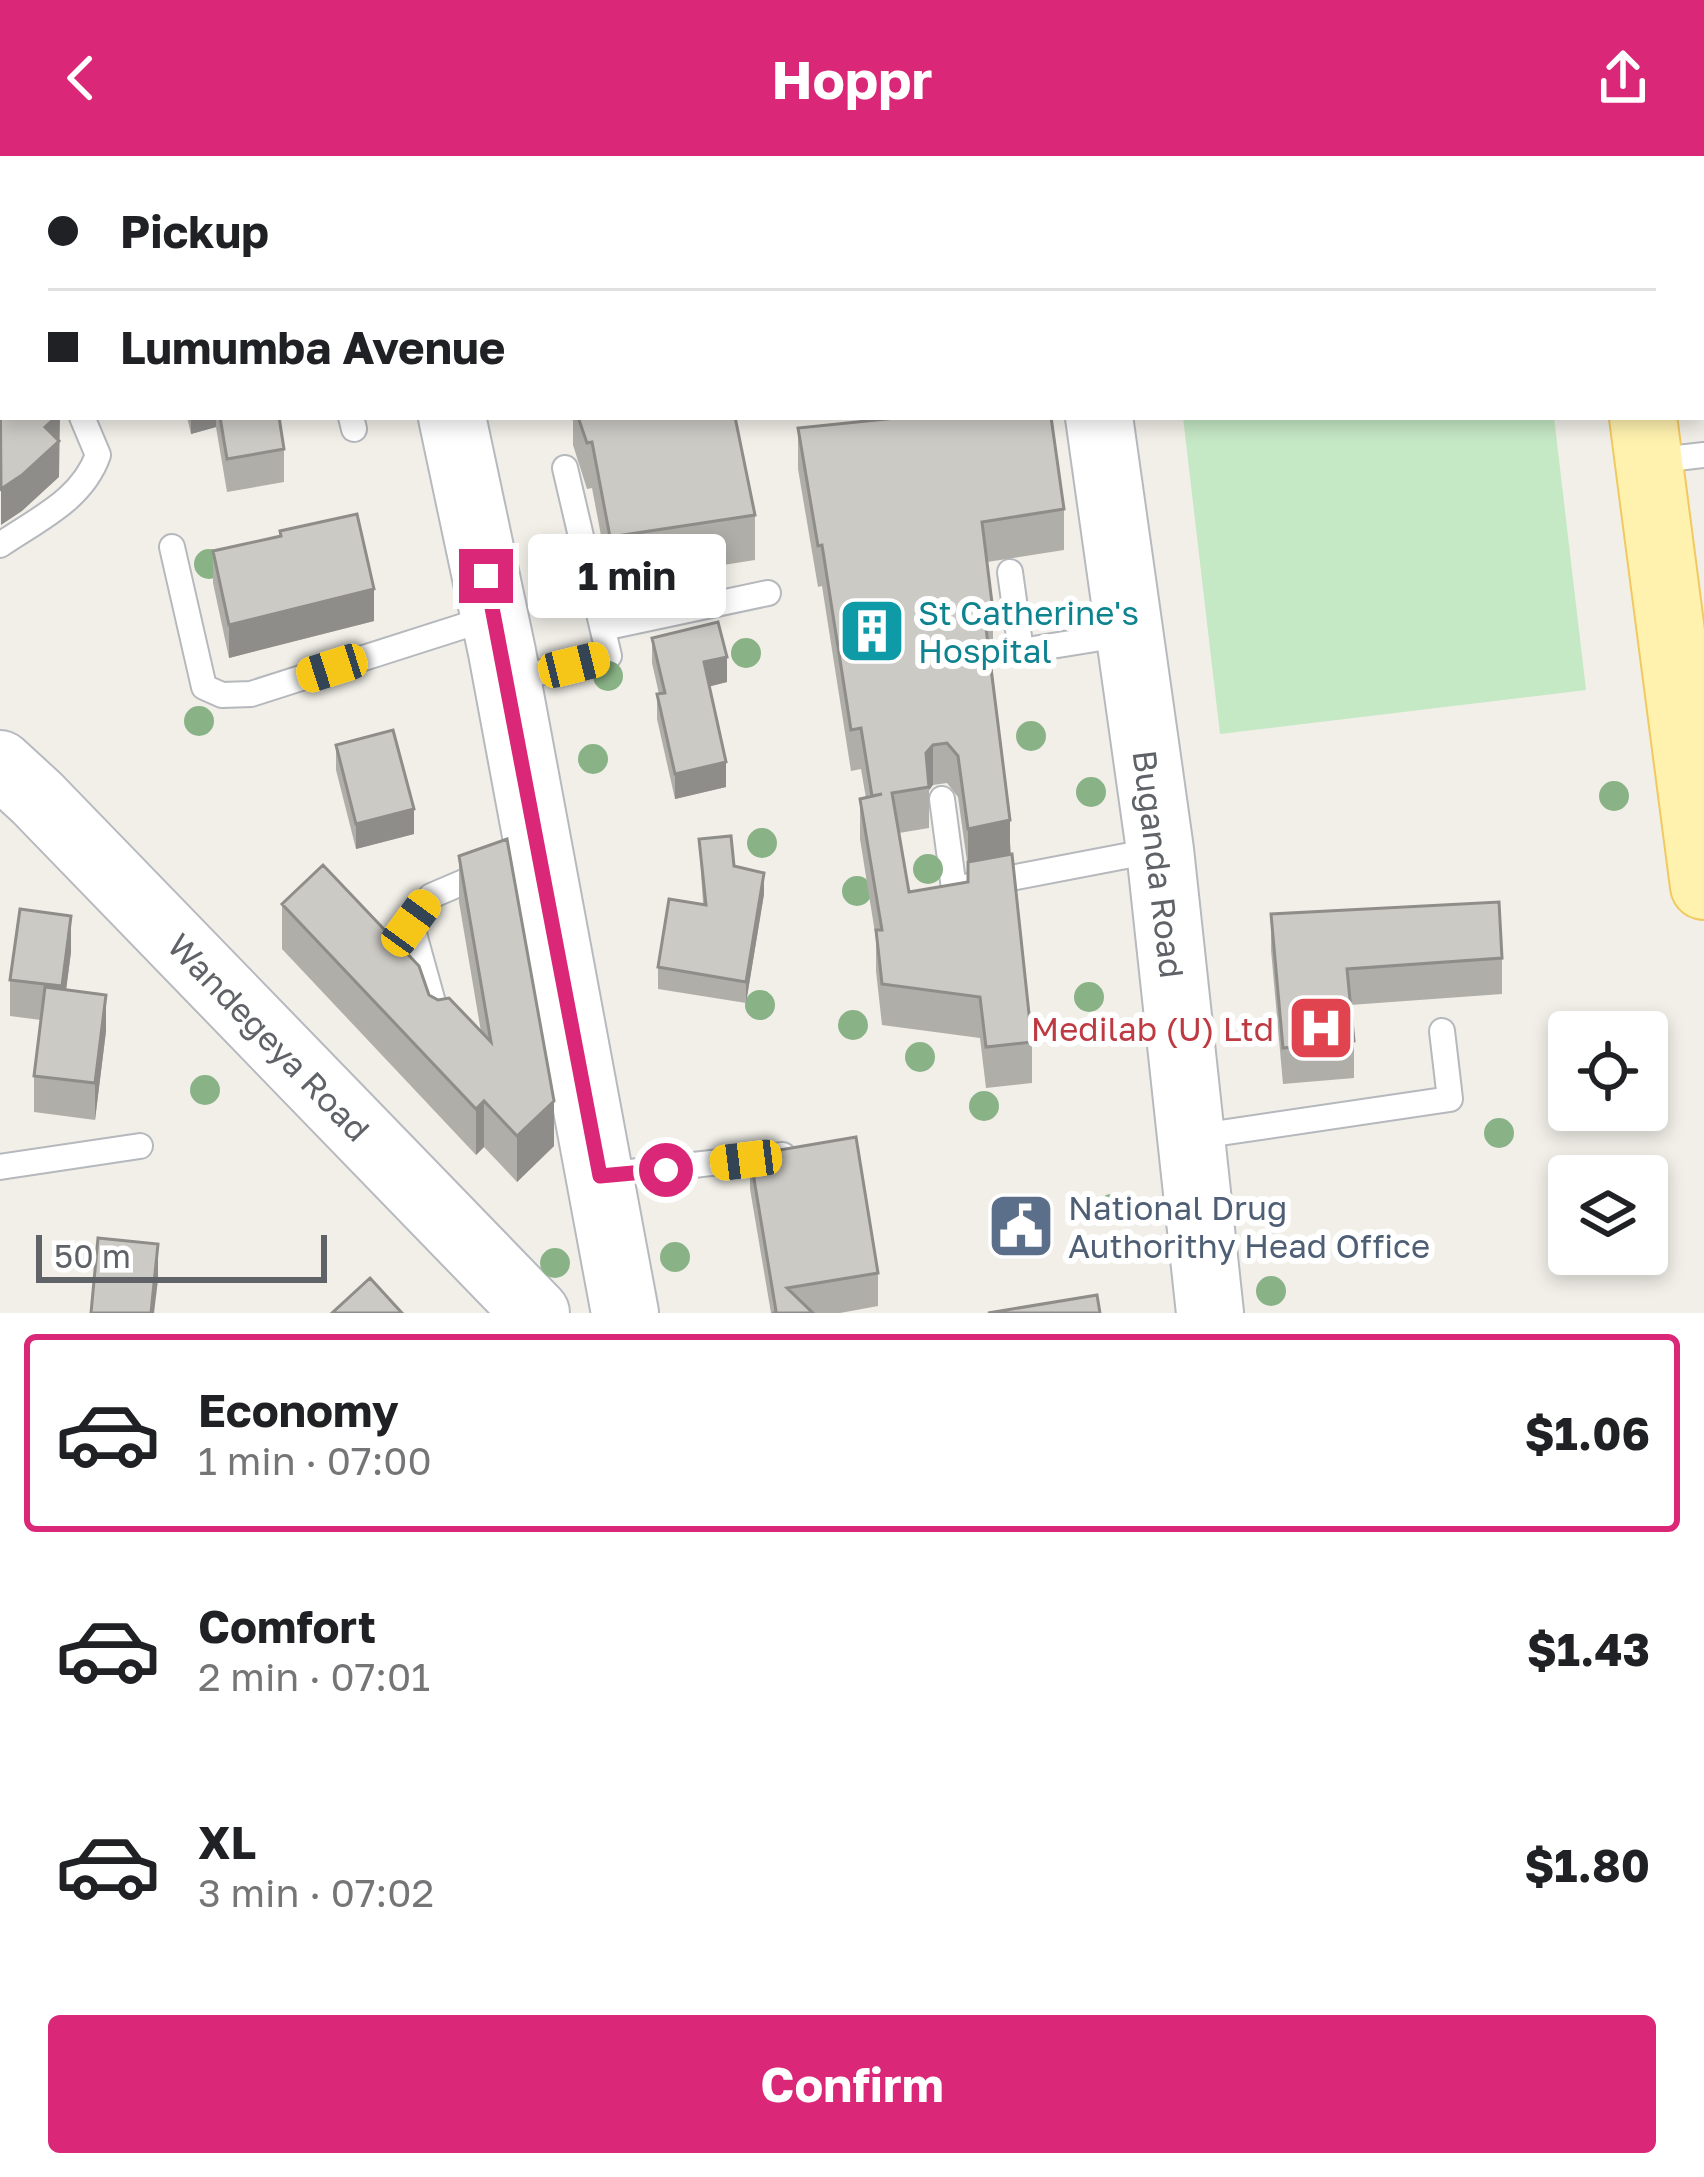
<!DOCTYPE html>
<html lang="en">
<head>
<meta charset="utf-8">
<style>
  body { margin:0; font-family:"Golos Text",sans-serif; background:#f6f6f6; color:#202124; height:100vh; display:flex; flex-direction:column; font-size:45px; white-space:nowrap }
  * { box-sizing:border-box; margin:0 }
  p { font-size:39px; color:#757577 }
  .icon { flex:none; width:66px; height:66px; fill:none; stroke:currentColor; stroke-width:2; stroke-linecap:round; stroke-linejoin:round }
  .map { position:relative; height:1157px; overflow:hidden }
  .panel { display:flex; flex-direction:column; background:#fff; flex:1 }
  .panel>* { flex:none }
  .top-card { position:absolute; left:0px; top:0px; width:1704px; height:264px; box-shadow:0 6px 18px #0003; display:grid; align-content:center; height:264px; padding:0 48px; background:#fff }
  .fabs { position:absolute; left:1548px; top:855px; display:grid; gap:24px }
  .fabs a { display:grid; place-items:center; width:120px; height:120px; border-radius:12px; background:#fff; box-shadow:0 6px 18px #0003; font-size:60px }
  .scale { position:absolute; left:36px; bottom:30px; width:291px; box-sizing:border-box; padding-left:12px; border:6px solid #5f6368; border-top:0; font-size:33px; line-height:42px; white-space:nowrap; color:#5f6368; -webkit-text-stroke:9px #fff; paint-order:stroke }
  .end { position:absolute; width:54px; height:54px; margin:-27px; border:15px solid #db2777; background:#fff; box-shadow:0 0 0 6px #fff }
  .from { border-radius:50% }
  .bubble { position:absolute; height:84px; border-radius:12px; background:#fff; box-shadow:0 6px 18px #0003; font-size:39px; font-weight:700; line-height:84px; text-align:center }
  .car { position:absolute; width:36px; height:72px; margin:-36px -18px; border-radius:15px; box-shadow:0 0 9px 3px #0007; background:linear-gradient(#f5c518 24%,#345 0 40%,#f5c518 0 76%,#345 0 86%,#f5c518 0) }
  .top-card b { display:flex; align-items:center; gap:42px; height:114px; font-size:45px }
  .top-card b+b { border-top:3px solid #e0e0e0 }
  .top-card i { width:30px; height:30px; background:#202124 }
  ul { padding:21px 0 0; list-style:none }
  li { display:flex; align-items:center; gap:36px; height:198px; margin:0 24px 18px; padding:0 24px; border:6px solid transparent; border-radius:12px }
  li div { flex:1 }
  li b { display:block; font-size:45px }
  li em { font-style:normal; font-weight:700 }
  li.selected { border-color:#db2777 }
  li>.icon { width:108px; height:108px; stroke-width:1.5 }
  .primary-button { display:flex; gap:24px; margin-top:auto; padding:24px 48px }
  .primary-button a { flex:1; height:138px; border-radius:12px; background:#db2777; color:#fff; font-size:48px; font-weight:700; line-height:138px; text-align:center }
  header { display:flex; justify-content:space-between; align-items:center; height:156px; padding:0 48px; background:#db2777; color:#fff; font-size:54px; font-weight:700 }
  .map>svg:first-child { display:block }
</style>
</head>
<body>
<header><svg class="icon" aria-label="back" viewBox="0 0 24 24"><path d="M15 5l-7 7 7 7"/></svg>Hoppr<svg class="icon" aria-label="share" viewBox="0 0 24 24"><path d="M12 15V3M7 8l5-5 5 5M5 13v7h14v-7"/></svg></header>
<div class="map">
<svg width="1704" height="1157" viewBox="0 0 1704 1157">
  <rect width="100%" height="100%" fill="#f1efe8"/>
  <path fill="#c5e8c5" d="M1151,0H1523V3H1152Z
    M1183,261H1554L1586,534L1220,578Z"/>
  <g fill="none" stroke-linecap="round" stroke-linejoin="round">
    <g stroke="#b5b8bc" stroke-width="28">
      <path id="lane" d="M193,0L194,3
        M304,0L305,3
        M0,172H3
        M351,261L354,273
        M1651,305L1704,299
        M0,389C38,363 82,344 98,299L82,261
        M172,391L204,531L222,539L251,538L492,461
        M1010,416L1021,495L1126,478
        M603,472L768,437
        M509,524L609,500L565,312
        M942,643L954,733L1157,694
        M439,868L411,767L431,740L487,716
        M1193,981L1450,943L1442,875
        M0,1011L140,990
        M603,1019L783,999"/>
    </g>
    <g stroke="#b6babf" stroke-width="70">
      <path id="secondary" d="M394,0L395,3
        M1063,0V3
        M452,261L502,496L625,1157
        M1099,261L1160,694L1210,1157
        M0,608L37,642L536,1157"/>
    </g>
    <g stroke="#f2c960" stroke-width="70">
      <path id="primary" d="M1616,0L1617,3
        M1643,261L1704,730"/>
    </g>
    <use href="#lane" stroke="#fff" stroke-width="24"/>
    <use href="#secondary" stroke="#fff" stroke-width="66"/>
    <use href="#primary" stroke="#fff2af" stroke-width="66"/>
  </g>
  <g fill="#89b387">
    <circle cx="209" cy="408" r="15"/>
    <circle cx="746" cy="497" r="15"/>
    <circle cx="608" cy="520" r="15"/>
    <circle cx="199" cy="565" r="15"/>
    <circle cx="1031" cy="580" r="15"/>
    <circle cx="593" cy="603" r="15"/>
    <circle cx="1091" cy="636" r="15"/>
    <circle cx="1614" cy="640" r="15"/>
    <circle cx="762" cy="687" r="15"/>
    <circle cx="928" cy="713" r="15"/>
    <circle cx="857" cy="735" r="15"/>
    <circle cx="1089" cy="841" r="15"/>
    <circle cx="760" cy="849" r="15"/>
    <circle cx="853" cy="869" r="15"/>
    <circle cx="920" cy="901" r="15"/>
    <circle cx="205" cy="934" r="15"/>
    <circle cx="984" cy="950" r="15"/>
    <circle cx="1499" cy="977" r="15"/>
    <circle cx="1112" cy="1053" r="15"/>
    <circle cx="675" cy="1101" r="15"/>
    <circle cx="555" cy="1107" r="15"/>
    <circle cx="1271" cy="1135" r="15"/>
  </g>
  <path fill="#afaea9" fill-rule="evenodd" d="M613,0H795V3H613Z
    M864,0H922V3H865Z
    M1701,111H1704V253L1701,254Z
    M187,261H279L284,293V326L227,336L216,271L191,278Z
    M573,261H735L755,359V404L610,427L592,332L587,333L573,289Z
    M798,272L1064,353V394L987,406L993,455V495L989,496L1032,886V927L986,932L980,882L882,869L876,815V783L860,683V643L866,642L861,613L851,615L822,430L818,431L798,313ZM947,627L958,641L968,713V726L909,736L899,677L929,672V634L933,629Z
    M280,375L374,465L229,502L213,427V395L280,380Z
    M652,482L727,526L709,530L726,631L675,643L657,563V538H659L652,507Z
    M336,589L414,678L356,693L336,614Z
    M699,683L734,710L764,738L746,847L658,833V811L703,748Z
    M459,700L554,990L517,1026L484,991L476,999L282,793V748L429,839L481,876L459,746Z
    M1271,758L1502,802V838L1350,849L1354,885V922L1283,928L1271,794Z
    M71,796L66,833L106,875L95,964L34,956V920L41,864L10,860V824Z
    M750,999L878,1117V1150L840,1157H771L750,1033Z"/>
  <path fill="#8f8d8a" d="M56,261H60L59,321L22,355L1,369V333L45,271Z
    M191,261H216V271L191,278Z
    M374,433V465L229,502V469Z
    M727,501V526L704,532V506Z
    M933,589V629L929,634L926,597Z
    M726,606V631L675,643V618Z
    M414,653V678L356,693V668Z
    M1010,664V704L968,713V673Z
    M764,717V738L746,847V826Z
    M71,760V796L62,866V830Z
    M106,839V875L95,964V927Z
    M484,945V991L476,999V953Z
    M554,945V990L517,1026V980Z
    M158,1088V1124L154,1157H151Z"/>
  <path fill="#cccac5" stroke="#8f8d8a" stroke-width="3" d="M58,0H185L186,3H59Z
    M616,0H740V3H616Z
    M1701,111H1704V208H1701Z
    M3,203V261H56L45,271L59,285L22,319L1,333L0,206Z
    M220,261H279L284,293L227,303Z
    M578,261H735L755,359L610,381L592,286L587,287Z
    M906,261H1051L1064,353L982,366L993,455L984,456L1010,664L968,673L958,600L947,587L933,589L926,597L929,631L892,637L909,736L968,726V706L1012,698L1032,886L986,891L980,841L882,828L876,774H882L860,643L882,638L872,640L861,572L851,574L822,389L818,390L798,272Z
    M357,358L374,433L229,469L213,395L281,380L280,375Z
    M718,466L727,501L704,506L726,606L675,618L657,538L665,537L652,482Z
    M393,574L414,653L356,668L336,589Z
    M731,680L734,710L764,717L746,826L658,811L669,743L706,749L699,683Z
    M507,683L554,945L517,980L484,945L476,953L282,748L323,709L419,810L429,839L438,844L449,842L491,886L459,700Z
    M1499,746L1502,802L1347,813L1354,885L1283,892L1271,758Z
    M20,753L71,760L62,830L10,824Z
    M45,831L106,839L95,927L34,920Z
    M856,981L878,1117L787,1132L813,1157H774L776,1155L750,999Z
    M98,1082L158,1088L151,1157H91Z
    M370,1122L402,1157H332Z
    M1097,1139L1100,1157H988Z"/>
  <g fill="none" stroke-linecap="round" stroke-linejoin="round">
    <path stroke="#db2777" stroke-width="15" d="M486,420L600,1020L666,1014"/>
  </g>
  <defs>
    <g id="building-square" transform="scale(3.45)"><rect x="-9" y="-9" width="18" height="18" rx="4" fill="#0f9aa8" stroke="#fff"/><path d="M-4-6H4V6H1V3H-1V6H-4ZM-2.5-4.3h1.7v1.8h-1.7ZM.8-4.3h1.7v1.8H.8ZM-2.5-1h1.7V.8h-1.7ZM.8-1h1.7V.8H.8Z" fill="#fff"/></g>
    <g id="hospital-square" transform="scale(3.45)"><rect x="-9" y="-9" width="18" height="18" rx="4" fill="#e0444e" stroke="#fff"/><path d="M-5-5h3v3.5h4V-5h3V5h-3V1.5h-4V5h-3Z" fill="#fff"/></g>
    <g id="civic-square" transform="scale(3.45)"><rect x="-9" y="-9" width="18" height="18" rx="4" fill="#5c6f8a" stroke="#fff"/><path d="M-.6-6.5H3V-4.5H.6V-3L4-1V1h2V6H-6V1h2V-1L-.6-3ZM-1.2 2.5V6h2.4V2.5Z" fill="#fff"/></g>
  </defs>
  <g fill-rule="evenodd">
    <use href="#building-square" x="872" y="475"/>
    <use href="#hospital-square" x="1321" y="872"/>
    <use href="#civic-square" x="1021" y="1070"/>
  </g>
  <g text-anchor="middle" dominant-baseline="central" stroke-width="12" stroke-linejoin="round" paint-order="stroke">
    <g font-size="33" fill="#0d838f" stroke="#fff" text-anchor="start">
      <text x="918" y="456">St Catherine's<tspan x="918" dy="38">Hospital</tspan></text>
    </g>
    <g font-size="33" fill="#5f6368" stroke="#fff">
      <text transform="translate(1159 708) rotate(83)">Buganda Road</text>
      <text transform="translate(269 881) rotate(46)">Wandegeya Road</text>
    </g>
    <g font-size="33" fill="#be3a42" stroke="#fff" text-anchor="end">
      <text x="1274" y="872">Medilab (U) Ltd</text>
    </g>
    <g font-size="33" fill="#4e5e75" stroke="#fff" text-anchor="start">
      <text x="1068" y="1051">National Drug<tspan x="1068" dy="38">Authorithy Head Office</tspan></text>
    </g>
  </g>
</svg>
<div class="fabs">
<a><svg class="icon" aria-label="locate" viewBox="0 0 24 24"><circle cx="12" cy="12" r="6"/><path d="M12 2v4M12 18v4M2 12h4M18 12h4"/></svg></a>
<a><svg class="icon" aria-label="layers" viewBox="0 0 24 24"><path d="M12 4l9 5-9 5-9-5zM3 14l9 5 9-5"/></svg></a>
</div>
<div class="scale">50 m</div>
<i class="end from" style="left:666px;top:1014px"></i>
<i class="end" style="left:486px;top:420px"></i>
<div class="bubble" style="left:528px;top:378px;width:198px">1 min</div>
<i class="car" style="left:574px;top:509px;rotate:76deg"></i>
<i class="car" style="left:332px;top:512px;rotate:252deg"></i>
<i class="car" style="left:411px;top:767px;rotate:36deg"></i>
<i class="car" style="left:746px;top:1004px;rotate:263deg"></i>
<div class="top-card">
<b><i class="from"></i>Pickup</b>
<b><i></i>Lumumba Avenue</b>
</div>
</div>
<section class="panel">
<ul>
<li class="selected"><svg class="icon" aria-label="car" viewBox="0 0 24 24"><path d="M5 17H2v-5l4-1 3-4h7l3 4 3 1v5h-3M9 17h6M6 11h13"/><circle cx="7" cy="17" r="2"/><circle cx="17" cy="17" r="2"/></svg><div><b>Economy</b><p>1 min · 07:00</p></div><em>$1.06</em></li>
<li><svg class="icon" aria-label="car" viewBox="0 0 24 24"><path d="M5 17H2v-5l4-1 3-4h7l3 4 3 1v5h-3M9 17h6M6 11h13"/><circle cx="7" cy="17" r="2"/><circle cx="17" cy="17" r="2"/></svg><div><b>Comfort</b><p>2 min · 07:01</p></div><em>$1.43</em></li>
<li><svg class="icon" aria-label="car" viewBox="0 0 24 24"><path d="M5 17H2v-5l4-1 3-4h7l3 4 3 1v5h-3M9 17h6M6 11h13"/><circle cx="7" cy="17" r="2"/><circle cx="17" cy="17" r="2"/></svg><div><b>XL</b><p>3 min · 07:02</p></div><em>$1.80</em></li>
</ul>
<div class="primary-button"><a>Confirm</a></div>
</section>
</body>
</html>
